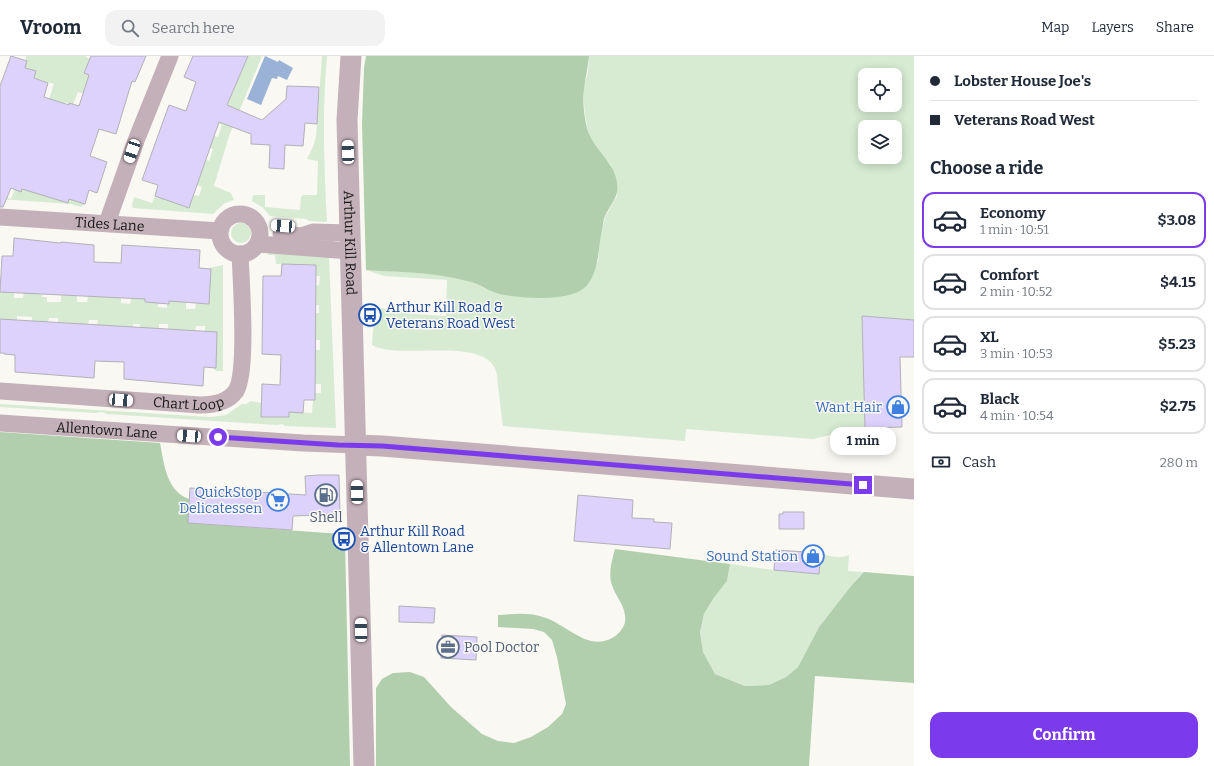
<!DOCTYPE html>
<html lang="en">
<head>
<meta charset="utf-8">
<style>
  body { margin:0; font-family:Bitter,serif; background:#f2f2f3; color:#1f2937; height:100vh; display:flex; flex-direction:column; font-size:15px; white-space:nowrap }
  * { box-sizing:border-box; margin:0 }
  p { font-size:13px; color:#747a83 }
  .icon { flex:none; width:22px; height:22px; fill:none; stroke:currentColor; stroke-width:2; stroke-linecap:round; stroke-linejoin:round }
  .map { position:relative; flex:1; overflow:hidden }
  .details { display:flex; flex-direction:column; background:#fff; width:300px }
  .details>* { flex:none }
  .top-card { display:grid; align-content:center; height:88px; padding:0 16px; background:#fff }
  .fabs { position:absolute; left:858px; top:12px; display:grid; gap:8px }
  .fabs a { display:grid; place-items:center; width:44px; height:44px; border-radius:8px; background:#fff; box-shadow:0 2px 10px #0003; font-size:20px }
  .end { position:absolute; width:18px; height:18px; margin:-9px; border:5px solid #7c3aed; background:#fff; box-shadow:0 0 0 2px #fff }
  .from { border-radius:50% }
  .bubble { position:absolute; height:28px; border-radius:12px; background:#fff; box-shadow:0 2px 10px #0003; font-size:13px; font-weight:700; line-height:28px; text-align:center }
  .car { position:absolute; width:12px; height:24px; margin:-12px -6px; border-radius:5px; box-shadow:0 0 3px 1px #0007; background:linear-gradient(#fff 24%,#345 0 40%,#fff 0 76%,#345 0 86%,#fff 0) }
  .top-card b { display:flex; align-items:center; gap:14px; height:38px; font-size:15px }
  .top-card b+b { border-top:1px solid #e0e1e3 }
  .top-card i { width:10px; height:10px; background:#1f2937 }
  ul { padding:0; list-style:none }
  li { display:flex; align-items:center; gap:12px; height:56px; margin:0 8px 6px; padding:0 8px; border:2px solid #e0e1e3; border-radius:12px }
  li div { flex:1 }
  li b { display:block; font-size:15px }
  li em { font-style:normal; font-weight:700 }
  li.on { border-color:#7c3aed }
  li>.icon { width:36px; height:36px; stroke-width:1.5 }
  h2 { padding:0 16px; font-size:18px; line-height:48px }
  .pay { display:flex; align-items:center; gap:10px; height:44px; padding:0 16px; font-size:15px }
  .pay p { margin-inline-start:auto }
  .button { display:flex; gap:8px; margin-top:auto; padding:8px 16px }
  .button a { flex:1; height:46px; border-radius:12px; background:#7c3aed; color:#fff; font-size:16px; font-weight:700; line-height:46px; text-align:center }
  header { display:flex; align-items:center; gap:24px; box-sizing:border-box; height:56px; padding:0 20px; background:#fff; border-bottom:1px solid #e0e1e3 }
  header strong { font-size:19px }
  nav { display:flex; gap:22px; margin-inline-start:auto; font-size:14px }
  .search { width:280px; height:36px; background:#f2f2f3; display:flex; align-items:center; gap:10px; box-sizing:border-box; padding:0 14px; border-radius:12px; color:#747a83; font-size:15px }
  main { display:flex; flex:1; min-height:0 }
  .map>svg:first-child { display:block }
</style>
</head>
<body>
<header>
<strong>Vroom</strong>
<div class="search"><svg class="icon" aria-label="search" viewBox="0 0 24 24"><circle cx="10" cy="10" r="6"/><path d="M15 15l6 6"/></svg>Search here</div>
<nav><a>Map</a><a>Layers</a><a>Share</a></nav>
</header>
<main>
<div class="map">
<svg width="914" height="710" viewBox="0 0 914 710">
  <rect width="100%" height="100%" fill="#faf8f3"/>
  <path fill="#d6ebd2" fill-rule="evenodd" d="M26,0H85L90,3L84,17L115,30L116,36L127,41L125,47L103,44L78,36L73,49L65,46C55,79 64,113 68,147L69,143L85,148L81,151L70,148L0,143V139L11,143L15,133L21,135L52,44L49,43L54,28L34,22L36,15L25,12Z
    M248,0H262L229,80L214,130L231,137L234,144L225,147L213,158L133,152L132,149L134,141L152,147L155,140L189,152L194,139L199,140L202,131L197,129V127L206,104L209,105L213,93L207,91L214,80L218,81L222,69L218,67Z
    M322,0H327C322,55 324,110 327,165L326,166L309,165L306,163L270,160L262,151L252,145L253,139H265V151L300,154L301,141L303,139H317L318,105L307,103L313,91L316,81Z
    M589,0H914V264L862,260L865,371L813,383L686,373L685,385L503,370C501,357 500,344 498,330C497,326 498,320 496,315C484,279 399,305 372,289L375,251L414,258L446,260L447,224L384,220L366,214C401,216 442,216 475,227C483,230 491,234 498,238L598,206L600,184L605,161L617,140L611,109L600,97L589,80L585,58L583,34L588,15ZM865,19H895V49H865ZM865,71H895V101H865Z
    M231 177a10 10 0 1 1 20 0a10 10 0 1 1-20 0Z
    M270,196L329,201L336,372L285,370L282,368L277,369L107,358L102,356L95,357L0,351V348L210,361L226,359L242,348H246L251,345L261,347V361H288L289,356L312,357L313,344H315V337H321V328H315V318L286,317L315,294H320V284H310L315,257H319V249H315L316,230L319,229L320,220H316V209L276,208L275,199H267Z
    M223,209V315H216L213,312H216L217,277L205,276V270H196L195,275L168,273V268H159V272H140V268H133V271L107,303L108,269H97L98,264H89L88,268L70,271V267L58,266V262H49L48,266H46L45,268L32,265V261L17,260V264L0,296L2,263L0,262V236H14V242H23L24,237L38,236V238L42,239V241H47V246H61V240L63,239V237L74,238V240H77V246H87L88,241H101L103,219L107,241L121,242V247L130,248L131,243H134V241H145L158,247V251L167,252V247H169V243H182V246H186V253H195L196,247L208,248L209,212Z
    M821,497C831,501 838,503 849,499L848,515L864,516L851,530L819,571L798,611L786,621L769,629L745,630L715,618L703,596L700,576L704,558L713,543L727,525L730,508L774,514L819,518Z"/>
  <path fill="#b1cfac" d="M366,0H589C588,12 585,22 584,33C582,45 585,70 590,80C598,97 615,108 617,127C619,142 611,147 605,160C603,164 603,170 602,174C598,192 599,221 583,233C565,246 521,242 499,238C492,236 484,231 477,228C470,225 462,224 454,222C425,216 395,216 366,214L362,68L364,12Z
    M0,376L160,387C164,407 166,435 189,443L188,467L342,478L345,485L350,710H0Z
    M615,493L730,508L727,525L713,543L704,558L700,576L703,596L715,618L745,630L769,629L786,621L798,611L819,571L851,530L864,516L914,520V627L815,620L809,710H376V632L382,623L393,617L410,616L424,621L451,651L482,678L498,685L514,687L531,681L548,671L562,658L566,648L557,601L552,584L544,576L533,573L498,571V559C514,558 530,556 546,562C568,570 588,595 612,582C618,579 624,572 625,566C627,551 616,542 612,529C608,519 612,503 615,493Z"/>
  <path fill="#9ab2d5" d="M265,0L278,6L279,4L293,12L287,24L278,20L277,23L272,22L261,49L247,43Z"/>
  <path fill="#dcd2fc" stroke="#b2b1b6" d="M11,0L27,5L25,12L36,15L34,22L48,27L44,41L69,49V47L79,50L89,19L84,17L91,0H146L135,26L132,25L116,78L99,73L90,100L107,106L97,137L89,134L85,148L69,143L68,147L22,133L21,136L11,132L3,151H0V30Z
    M193,0H248L227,49L262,64L286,43L287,30L319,31L317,68L305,67L303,90L285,89L284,113L269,112L270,89L251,88V78L219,66L189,152L155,140L158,129L142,124L169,49L186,55L196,26L184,21Z
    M14,182L60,187L61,186L94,189V206L121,207L122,189L200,194L199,212L211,213L209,248L169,245V248L145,246V243L0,236L2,200H13Z
    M282,208L316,209L315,344H304L303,357L289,356V361H261L262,328L280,329L281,299L262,298L263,220H281Z
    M862,260L914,264V301H900L902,371L865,372Z
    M0,263L217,276L216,312L204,311L203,330L124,323V306L95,305L94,322L15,316V299L4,298V297H0Z
    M318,419H339L340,458L293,460L292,474L188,467L190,432L306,439L305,420Z
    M578,439L633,444L632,462L654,463V466L672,467L670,493L574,485Z
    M783,456H804V473H779V458H783Z
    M775,494L821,497L819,518L774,514Z
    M399,550L435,552L434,567L399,566Z
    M442,579L477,581L476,604L441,602Z"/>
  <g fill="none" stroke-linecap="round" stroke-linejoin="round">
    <g stroke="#c4b0b9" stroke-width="17">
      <circle cx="240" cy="178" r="20"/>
      <path id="s1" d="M0,161L220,175"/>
      <path d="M107,167L137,82L170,0"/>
      <path d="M281,178L301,180L313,176L350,177"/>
      <path d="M258,188L350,195"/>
      <path id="s2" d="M0,335L200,349C213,349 228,346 236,335C248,316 241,224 240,198"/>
      <path id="s3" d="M0,367L303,387L356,389"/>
    </g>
    <g stroke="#c4b0b9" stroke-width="21">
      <path id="s4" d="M351,0L347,64L364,710"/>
      <path d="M356,389L382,390L914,433"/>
    </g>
  </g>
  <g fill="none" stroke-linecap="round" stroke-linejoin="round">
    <path stroke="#7c3aed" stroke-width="5" d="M218,381L338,389L382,390L863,429"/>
  </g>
  <defs>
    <g id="bus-ring" transform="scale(1.15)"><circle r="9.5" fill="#faf8f3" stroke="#1a4fb4" stroke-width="1.5"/><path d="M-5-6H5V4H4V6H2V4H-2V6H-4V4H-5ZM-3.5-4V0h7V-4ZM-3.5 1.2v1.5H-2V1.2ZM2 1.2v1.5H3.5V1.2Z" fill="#1a4fb4"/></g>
    <g id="shop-ring" transform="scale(1.15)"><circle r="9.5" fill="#faf8f3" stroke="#3f7fe0" stroke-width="1.5"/><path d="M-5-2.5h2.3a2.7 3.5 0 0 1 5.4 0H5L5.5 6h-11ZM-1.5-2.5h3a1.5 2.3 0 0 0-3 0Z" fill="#3f7fe0"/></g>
    <g id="fuel-ring" transform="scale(1.15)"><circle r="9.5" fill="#faf8f3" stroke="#5c6f8a" stroke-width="1.5"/><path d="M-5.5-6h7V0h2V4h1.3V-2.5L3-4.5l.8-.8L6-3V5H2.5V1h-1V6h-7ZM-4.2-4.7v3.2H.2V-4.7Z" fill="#5c6f8a"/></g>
    <g id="supermarket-ring" transform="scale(1.15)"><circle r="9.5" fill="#faf8f3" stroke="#3f7fe0" stroke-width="1.5"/><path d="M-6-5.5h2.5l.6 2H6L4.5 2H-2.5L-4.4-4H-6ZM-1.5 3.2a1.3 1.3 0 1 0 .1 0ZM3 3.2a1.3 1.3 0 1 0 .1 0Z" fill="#3f7fe0"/></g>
    <g id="office-ring" transform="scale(1.15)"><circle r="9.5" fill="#faf8f3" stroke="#5c6f8a" stroke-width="1.5"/><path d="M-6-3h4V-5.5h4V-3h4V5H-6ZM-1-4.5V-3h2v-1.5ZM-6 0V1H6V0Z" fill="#5c6f8a"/></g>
  </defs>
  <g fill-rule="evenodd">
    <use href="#bus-ring" x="370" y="259"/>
    <use href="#shop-ring" x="898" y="351"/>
    <use href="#fuel-ring" x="326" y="439"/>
    <use href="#supermarket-ring" x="278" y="444"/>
    <use href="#bus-ring" x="344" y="483"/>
    <use href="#shop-ring" x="813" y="500"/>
    <use href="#office-ring" x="448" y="591"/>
  </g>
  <g text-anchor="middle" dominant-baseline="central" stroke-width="3" stroke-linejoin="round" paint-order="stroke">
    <g font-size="14" fill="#151513" stroke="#faf8f3">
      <text stroke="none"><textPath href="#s1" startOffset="110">Tides Lane</textPath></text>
      <text stroke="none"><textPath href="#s4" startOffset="187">Arthur Kill Road</textPath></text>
      <text stroke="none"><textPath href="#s2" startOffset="189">Chart Loop</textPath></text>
      <text stroke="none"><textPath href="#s3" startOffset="107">Allentown Lane</textPath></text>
    </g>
    <g font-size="14" fill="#164399" stroke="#faf8f3" text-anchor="start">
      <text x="386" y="251">Arthur Kill Road &amp;<tspan x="386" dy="16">Veterans Road West</tspan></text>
      <text x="360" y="475">Arthur Kill Road<tspan x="360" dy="16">&amp; Allentown Lane</tspan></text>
    </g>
    <g font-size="14" fill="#366cbe" stroke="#faf8f3" text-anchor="end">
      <text x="882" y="351">Want Hair</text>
      <text x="262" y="436">QuickStop<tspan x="262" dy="16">Delicatessen</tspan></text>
      <text x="798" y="500">Sound Station</text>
    </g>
    <g font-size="14" fill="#4e5e75" stroke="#faf8f3">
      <text x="326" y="461">Shell</text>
      <text x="464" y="591" text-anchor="start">Pool Doctor</text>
    </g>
  </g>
</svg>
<div class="fabs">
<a><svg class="icon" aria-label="locate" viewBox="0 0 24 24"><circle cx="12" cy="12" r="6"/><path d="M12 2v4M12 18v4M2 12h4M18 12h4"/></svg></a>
<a><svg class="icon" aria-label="layers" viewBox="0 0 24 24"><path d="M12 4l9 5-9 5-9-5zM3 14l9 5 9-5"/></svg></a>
</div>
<i class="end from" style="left:218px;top:381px"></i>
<i class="end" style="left:863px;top:429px"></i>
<div class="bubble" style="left:830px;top:371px;width:66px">1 min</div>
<i class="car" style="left:132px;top:95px;rotate:199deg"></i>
<i class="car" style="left:348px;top:96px;rotate:358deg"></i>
<i class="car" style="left:283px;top:170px;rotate:274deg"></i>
<i class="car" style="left:121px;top:344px;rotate:94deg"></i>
<i class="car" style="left:189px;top:380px;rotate:274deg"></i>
<i class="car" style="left:357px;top:436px;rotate:359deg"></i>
<i class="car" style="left:361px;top:574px;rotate:359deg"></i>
</div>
<section class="details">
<div class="top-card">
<b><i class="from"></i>Lobster House Joe's</b>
<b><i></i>Veterans Road West</b>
</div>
<h2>Choose a ride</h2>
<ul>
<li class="on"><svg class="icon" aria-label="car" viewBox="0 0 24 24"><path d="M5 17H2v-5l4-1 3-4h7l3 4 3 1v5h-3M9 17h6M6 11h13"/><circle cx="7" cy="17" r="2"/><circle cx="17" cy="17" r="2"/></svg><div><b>Economy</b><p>1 min · 10:51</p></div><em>$3.08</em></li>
<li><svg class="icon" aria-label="car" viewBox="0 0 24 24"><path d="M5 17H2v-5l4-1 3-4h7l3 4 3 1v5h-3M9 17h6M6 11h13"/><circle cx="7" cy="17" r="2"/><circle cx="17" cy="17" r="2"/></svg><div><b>Comfort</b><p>2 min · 10:52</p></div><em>$4.15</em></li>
<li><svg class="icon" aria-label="car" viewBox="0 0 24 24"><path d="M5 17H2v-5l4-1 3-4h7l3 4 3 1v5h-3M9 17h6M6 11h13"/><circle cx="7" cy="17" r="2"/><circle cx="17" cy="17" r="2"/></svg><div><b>XL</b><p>3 min · 10:53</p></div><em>$5.23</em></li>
<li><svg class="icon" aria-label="car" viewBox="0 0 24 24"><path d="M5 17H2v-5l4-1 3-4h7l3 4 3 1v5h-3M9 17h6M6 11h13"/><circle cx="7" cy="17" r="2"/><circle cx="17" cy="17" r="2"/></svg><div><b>Black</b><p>4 min · 10:54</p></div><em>$2.75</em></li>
</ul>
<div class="pay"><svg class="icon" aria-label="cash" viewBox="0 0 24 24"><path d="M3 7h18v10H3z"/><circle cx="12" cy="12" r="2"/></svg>Cash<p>280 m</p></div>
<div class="button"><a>Confirm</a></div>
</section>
</main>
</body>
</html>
